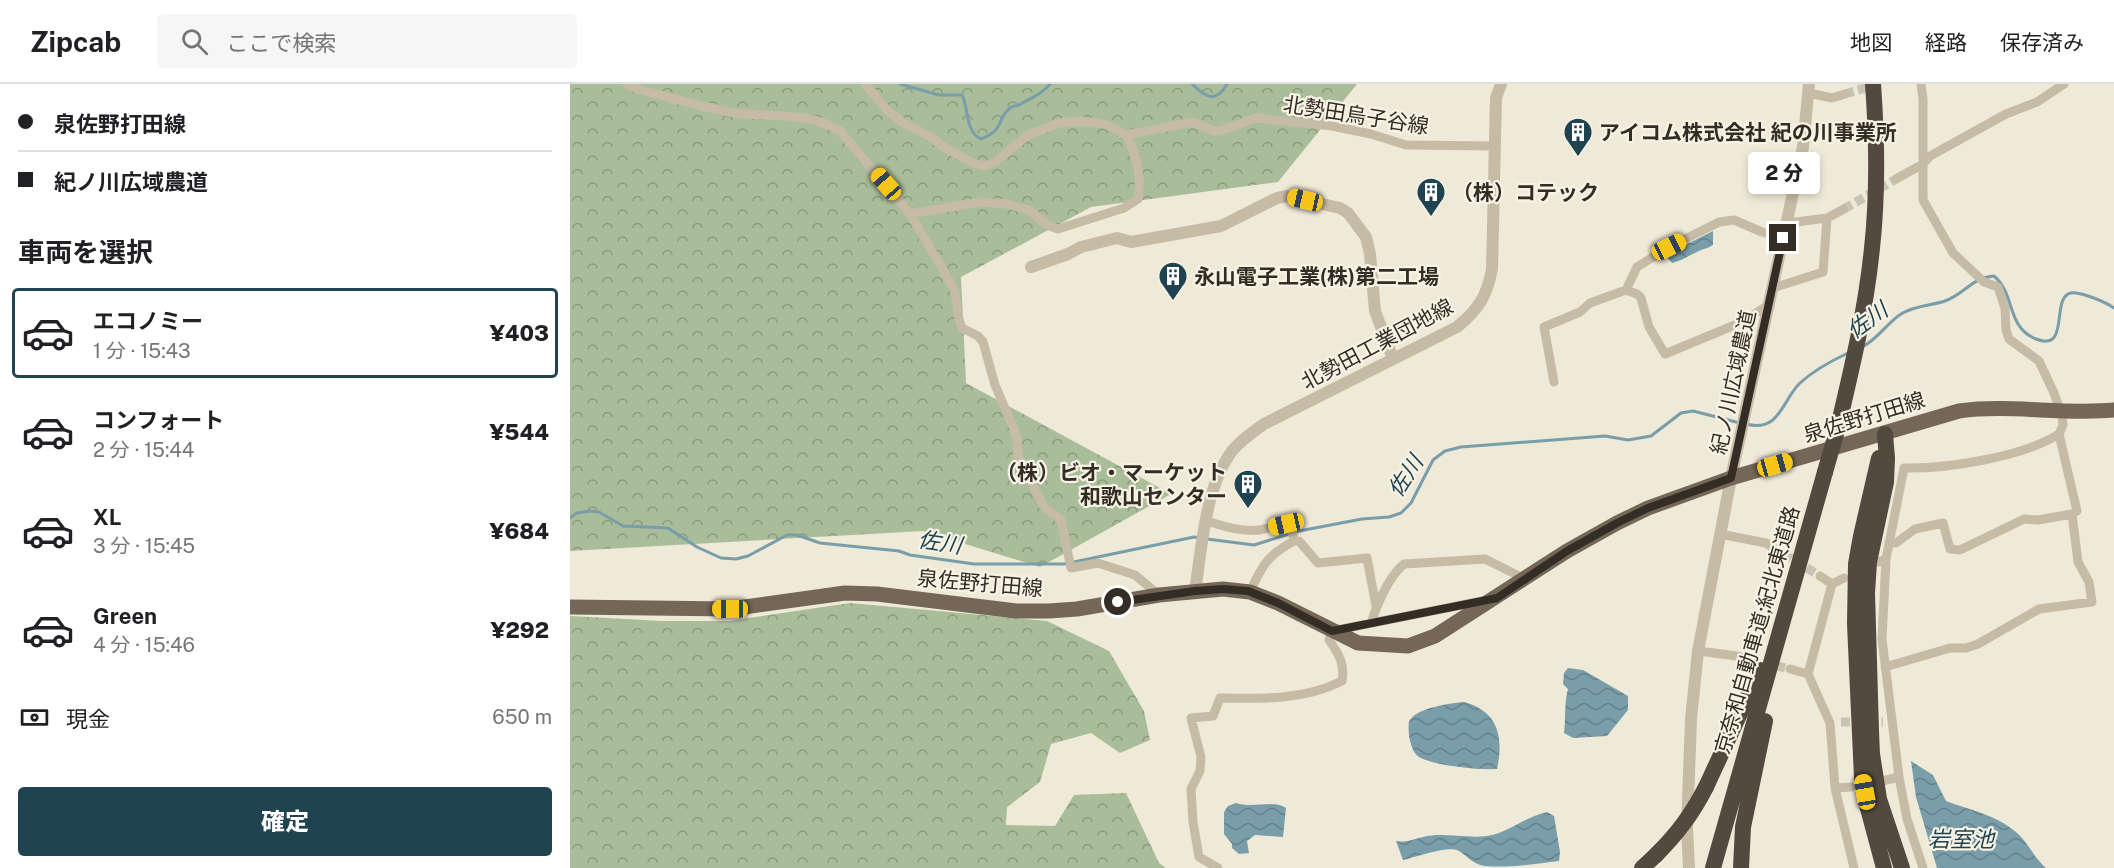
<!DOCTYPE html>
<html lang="ja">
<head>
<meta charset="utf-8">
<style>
  body { margin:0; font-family:"Public Sans","Noto Sans JP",sans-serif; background:#f6f6f6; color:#202124; height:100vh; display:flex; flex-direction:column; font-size:22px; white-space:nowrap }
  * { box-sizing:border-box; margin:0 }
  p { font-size:20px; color:#757577 }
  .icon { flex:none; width:33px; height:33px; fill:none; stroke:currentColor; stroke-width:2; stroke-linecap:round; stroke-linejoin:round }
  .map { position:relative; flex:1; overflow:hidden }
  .sheet { display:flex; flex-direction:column; background:#fff; width:570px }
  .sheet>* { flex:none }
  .top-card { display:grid; align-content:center; height:132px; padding:0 18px; background:#fff }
  .end { position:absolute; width:27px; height:27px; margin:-14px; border:8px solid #332d26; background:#fff; box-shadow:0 0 0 3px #fff }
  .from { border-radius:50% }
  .bubble { position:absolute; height:42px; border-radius:6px; background:#fff; box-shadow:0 3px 9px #0003; font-size:20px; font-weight:800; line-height:42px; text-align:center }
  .car { position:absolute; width:18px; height:36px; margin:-18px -9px; border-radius:8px; box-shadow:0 0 4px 2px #0007; background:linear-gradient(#f5c518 24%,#345 0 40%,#f5c518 0 76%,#345 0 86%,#f5c518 0) }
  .top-card b { display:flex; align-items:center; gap:21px; height:57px; font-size:22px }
  .top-card b+b { border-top:2px solid #e0e0e0 }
  .top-card i { width:15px; height:15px; background:#202124 }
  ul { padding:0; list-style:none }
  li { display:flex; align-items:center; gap:18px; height:90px; margin:0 12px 9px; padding:0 6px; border:3px solid transparent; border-radius:6px }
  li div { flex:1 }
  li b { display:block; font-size:22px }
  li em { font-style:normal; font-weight:800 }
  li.active { border-color:#1f4351 }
  li>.icon { width:54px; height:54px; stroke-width:1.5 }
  h2 { padding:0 18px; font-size:27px; line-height:72px }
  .pay { display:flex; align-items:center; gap:15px; height:66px; padding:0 18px; font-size:22px }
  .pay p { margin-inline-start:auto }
  .cta { display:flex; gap:12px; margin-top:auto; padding:12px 18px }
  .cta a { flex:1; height:69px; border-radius:6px; background:#1f4351; color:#fff; font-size:24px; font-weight:800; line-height:69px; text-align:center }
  header { display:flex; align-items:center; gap:36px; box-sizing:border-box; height:84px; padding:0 30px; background:#fff; border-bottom:2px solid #e0e0e0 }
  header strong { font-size:28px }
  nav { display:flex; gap:33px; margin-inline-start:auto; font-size:21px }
  .search { width:420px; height:54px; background:#f6f6f6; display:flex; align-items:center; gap:15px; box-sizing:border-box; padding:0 21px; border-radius:6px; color:#757577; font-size:22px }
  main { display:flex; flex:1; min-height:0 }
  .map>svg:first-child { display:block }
</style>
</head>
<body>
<header>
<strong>Zipcab</strong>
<div class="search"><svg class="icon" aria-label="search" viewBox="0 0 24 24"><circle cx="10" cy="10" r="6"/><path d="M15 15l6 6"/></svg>ここで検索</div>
<nav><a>地図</a><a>経路</a><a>保存済み</a></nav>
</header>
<main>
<section class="sheet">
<div class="top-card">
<b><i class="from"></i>泉佐野打田線</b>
<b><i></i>紀ノ川広域農道</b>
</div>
<h2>車両を選択</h2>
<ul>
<li class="active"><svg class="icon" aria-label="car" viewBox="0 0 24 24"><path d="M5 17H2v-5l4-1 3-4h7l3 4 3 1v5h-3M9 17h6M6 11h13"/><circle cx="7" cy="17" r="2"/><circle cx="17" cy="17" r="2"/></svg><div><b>エコノミー</b><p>1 分 · 15:43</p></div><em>¥403</em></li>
<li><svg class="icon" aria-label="car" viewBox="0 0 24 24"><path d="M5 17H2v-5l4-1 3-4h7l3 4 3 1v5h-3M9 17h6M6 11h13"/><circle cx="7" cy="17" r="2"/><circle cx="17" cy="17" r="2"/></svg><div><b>コンフォート</b><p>2 分 · 15:44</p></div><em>¥544</em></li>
<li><svg class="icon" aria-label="car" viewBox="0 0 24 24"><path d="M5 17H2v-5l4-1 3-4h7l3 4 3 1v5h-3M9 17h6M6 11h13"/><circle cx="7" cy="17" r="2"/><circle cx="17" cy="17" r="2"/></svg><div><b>XL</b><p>3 分 · 15:45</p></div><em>¥684</em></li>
<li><svg class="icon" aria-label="car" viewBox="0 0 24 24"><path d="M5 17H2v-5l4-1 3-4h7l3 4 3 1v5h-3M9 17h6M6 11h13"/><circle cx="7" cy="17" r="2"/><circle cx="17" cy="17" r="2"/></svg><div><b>Green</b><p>4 分 · 15:46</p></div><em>¥292</em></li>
</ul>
<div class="pay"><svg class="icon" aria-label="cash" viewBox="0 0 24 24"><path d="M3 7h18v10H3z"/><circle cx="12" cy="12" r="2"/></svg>現金<p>650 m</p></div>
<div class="cta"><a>確定</a></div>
</section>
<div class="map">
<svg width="1544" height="784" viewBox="0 0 1544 784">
  <defs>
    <pattern id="forest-crowns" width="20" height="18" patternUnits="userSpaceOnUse" patternTransform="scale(1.5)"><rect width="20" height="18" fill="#aabd9a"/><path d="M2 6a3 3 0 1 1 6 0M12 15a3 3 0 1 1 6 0" fill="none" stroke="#8b9a7d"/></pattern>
    <pattern id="water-waves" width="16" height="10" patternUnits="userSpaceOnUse" patternTransform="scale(1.5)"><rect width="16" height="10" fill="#799eaa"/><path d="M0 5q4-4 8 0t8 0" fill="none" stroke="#64818a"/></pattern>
  </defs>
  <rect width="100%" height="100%" fill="#efe9d8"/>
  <path fill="url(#forest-crowns)" d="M0,0H787L708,98L521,123L391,193L396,299L601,410L470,483L353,447L0,467Z
    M280,519L477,537L539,567L574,627L580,656L550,669L521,649L481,660L470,698L437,723L436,741L485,742L504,711L556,709L589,779L596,784H0V532L92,537H159Z"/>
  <path fill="url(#water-waves)" d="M1143,147V161C1137,165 1131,165 1125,169C1116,173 1111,177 1102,179L1095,171Z
    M998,584L1013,586L1058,612V626L1037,652L1003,654L994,649C996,634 994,619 998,605L993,600L994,589Z
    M894,618C928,627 934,653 927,685C909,686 865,682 849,673C842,668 841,660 839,652C839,649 838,642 839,638C844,624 882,619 894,618Z
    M1341,677L1363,691L1376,717C1400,726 1426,731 1446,748C1458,758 1464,774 1476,784H1367L1346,713Z
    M666,719C684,725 703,715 716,724L713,753L685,751L677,757L679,769L669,770L662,764V760L654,750V728L658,722Z
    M977,728L984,732L990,768L989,777C965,780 938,784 915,782C901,780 896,770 887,766C877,762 845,773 833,776L826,757C837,759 843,755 853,753C877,747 905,758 929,749C945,743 959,732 977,728Z"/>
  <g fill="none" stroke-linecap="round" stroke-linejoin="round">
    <path stroke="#799eaa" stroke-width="3" d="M330,0L369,11H392C399,24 395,48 411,55C436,45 426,35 440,24C442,22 446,22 449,21C461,14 471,11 480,0
      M622,0C635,13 646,20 657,0
      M1292,263C1307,256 1317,239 1331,230C1345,221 1360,222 1375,217C1395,210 1401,194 1424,192C1446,211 1436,243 1466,255C1501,269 1480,213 1501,209C1505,208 1510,210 1515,211C1525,214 1535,218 1544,224
      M1176,340C1210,349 1212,316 1230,299C1244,286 1261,277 1278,269
      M0,434L7,429L19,427L29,428L53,442L98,444L127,463L151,474L166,475L178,472L217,451H227L250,459L329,467L340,471L404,480H494L624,453L630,454
      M637,455L684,461L729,447L792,435L819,433L831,429L841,419L863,376L875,367L891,363L1035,352L1058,356L1081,352L1111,329L1123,327L1170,339"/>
    <path stroke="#c9c3b4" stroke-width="9" stroke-dasharray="9 4.5" stroke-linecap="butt" d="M1275,10L1305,1
      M1274,125L1326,95
      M1202,463L1250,492
      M1167,572L1220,585
      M1271,638H1313"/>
    <path stroke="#c6bba5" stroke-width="9" d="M57,0L67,5C100,13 133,24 166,29C200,33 241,28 270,47L340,130L384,205C388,218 386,231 392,244L408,252L413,258L425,301L444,345L447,355L448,372L474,423L491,436L501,484L528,479L565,491L589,511
      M295,0L317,26L332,38L359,52L374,63L403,79L414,82L424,79L458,51L489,39L510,37L529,39L540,42L556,51L623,38L644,47H650L686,34L762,42L801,50L836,61L924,62
      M1239,9L1262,14L1275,10
      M1326,95L1353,80L1360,72L1436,30L1467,18L1494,0
      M340,130L410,118L437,120L459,126L477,141L488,145L554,124L568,115C572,91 567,72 556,51
      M1217,137L1226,138L1257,134
      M1203,204L1253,188L1257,134L1274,125
      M1056,206L1067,210L1071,214L1079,243L1095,270L1172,238L1200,220
      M984,298L974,243L1010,228L1020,219L1056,206L1067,183L1099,163L1149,138L1164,136L1192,148L1213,154
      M637,437C653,442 671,448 689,446C699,445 711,438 721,442L724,457C698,471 692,481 680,508
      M1150,450L1196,459L1202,463
      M724,457H729L748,479L797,474L806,522
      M1319,458L1326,459L1345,445L1373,439L1380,465L1390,466L1454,435L1468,436L1502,430L1507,427L1489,350L1493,341L1492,332L1484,309L1469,277L1439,255L1436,246L1435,224L1428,203L1414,198L1383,169L1353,116V15L1351,0
      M1316,475L1312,555L1329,693
      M1309,478L1316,475L1334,384C1376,385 1453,373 1489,350
      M1250,492L1262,500L1274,494
      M801,539C807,521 819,492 834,480L915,475L955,495
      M1128,567L1167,572
      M1315,583L1380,564H1396L1408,560L1469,525L1522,518L1519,498L1508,478L1502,430
      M1220,585L1238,590L1260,639L1265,704L1281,703
      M1238,590L1262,500
      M1312,697L1329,693L1337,735L1353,784
      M1265,704L1284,784
      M648,784L629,773L623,738L621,705L630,687L631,673L621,634L643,632L650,614C691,615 735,616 772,597C775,580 769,570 759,556L762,547L912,517"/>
    <path stroke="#c6bba5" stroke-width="12" d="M461,183L498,170L511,163L547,154L561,158L651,142L707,114L717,112L770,124L778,129L796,153L800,170L805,227L823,275
      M625,507C632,463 635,403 662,367C671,356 683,348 694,340L887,243C909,225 917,212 922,185L926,14L931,0
      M1119,784L1117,744L1121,635L1128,567L1161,394L1233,63L1239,0"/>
    <path stroke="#746758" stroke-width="15" d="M0,523L160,525L275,509L307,510L446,527H479L507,525L589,511L653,505L680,508L708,519L788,559L838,562L865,552L997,467L1047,439L1078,424L1161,394L1389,327C1440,320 1492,331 1544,326"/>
    <path stroke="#53493e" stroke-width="16" d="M1268,343C1282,284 1296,225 1302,164C1308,110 1307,55 1303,0
      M1315,350L1317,374L1316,398L1299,478L1297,509L1301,647L1302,670L1309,715L1332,784
      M1309,374L1291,452L1286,480L1285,540L1292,694L1297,721L1314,784
      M1136,703L1190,586
      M1072,784L1086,771
      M1143,784L1255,388
      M1171,784L1173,743L1195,637"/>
    <path stroke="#53493e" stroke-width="16" d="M1255,388L1268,343
      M1086,771C1108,749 1122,730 1136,703"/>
  </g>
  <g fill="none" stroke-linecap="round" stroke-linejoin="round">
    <path stroke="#332d26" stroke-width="8" d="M548,518L625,507L653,505L678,507L708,519L762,547L927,514L997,467L1047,439L1078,424L1161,394L1213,154"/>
  </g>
  <defs>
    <g id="building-pin" transform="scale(1.5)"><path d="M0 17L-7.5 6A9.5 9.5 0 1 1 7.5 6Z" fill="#1f4351" stroke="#f7f3e4"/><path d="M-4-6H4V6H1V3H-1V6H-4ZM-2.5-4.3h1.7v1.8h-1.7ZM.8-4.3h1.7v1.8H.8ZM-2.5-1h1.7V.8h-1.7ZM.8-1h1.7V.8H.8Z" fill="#fff"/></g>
  </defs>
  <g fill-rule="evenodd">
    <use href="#building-pin" x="1008" y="48"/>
    <use href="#building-pin" x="861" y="108"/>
    <use href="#building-pin" x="603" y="192"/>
    <use href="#building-pin" x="678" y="400"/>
  </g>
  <g text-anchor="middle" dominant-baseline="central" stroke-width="4.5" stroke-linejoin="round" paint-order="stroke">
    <g font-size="21" fill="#332d26" stroke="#f7f3e4">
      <text transform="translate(786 31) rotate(9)">北勢田烏子谷線</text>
      <text transform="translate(807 260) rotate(-28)">北勢田工業団地線</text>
      <text transform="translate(1163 298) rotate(-78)">紀ノ川広域農道</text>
      <text transform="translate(1294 333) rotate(-17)">泉佐野打田線</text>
      <text transform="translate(410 499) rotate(5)">泉佐野打田線</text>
      <text transform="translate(1187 546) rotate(-74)">京奈和自動車道;紀北東道路</text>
    </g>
    <g font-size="21" font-weight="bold" fill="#332d26" stroke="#f7f3e4" text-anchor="start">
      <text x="1029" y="48">アイコム株式会社 紀の川事業所</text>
      <text x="882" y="108">（株）コテック</text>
      <text x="624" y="192">永山電子工業(株)第二工場</text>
      <text x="657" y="388" text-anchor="end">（株）ビオ・マーケット<tspan x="657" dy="24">和歌山センター</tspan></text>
    </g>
    <g font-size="22" font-style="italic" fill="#1f4351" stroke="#f7f3e4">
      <text transform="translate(1297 236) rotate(-36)">佐川</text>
      <text transform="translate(835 392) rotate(-57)">佐川</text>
      <text transform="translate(370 458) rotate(9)">佐川</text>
      <text x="1391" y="755">岩室池</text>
    </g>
  </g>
</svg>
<i class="end from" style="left:548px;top:518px"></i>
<i class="end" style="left:1213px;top:154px"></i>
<div class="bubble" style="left:1178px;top:68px;width:72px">2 分</div>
<i class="car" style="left:316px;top:100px;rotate:319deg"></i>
<i class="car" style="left:735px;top:116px;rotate:283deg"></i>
<i class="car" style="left:1099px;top:163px;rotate:64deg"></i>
<i class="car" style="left:1205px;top:381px;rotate:74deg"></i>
<i class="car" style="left:716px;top:440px;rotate:257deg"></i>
<i class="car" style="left:160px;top:525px;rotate:270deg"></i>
<i class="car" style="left:1295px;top:708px;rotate:350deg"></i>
</div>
</main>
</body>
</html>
